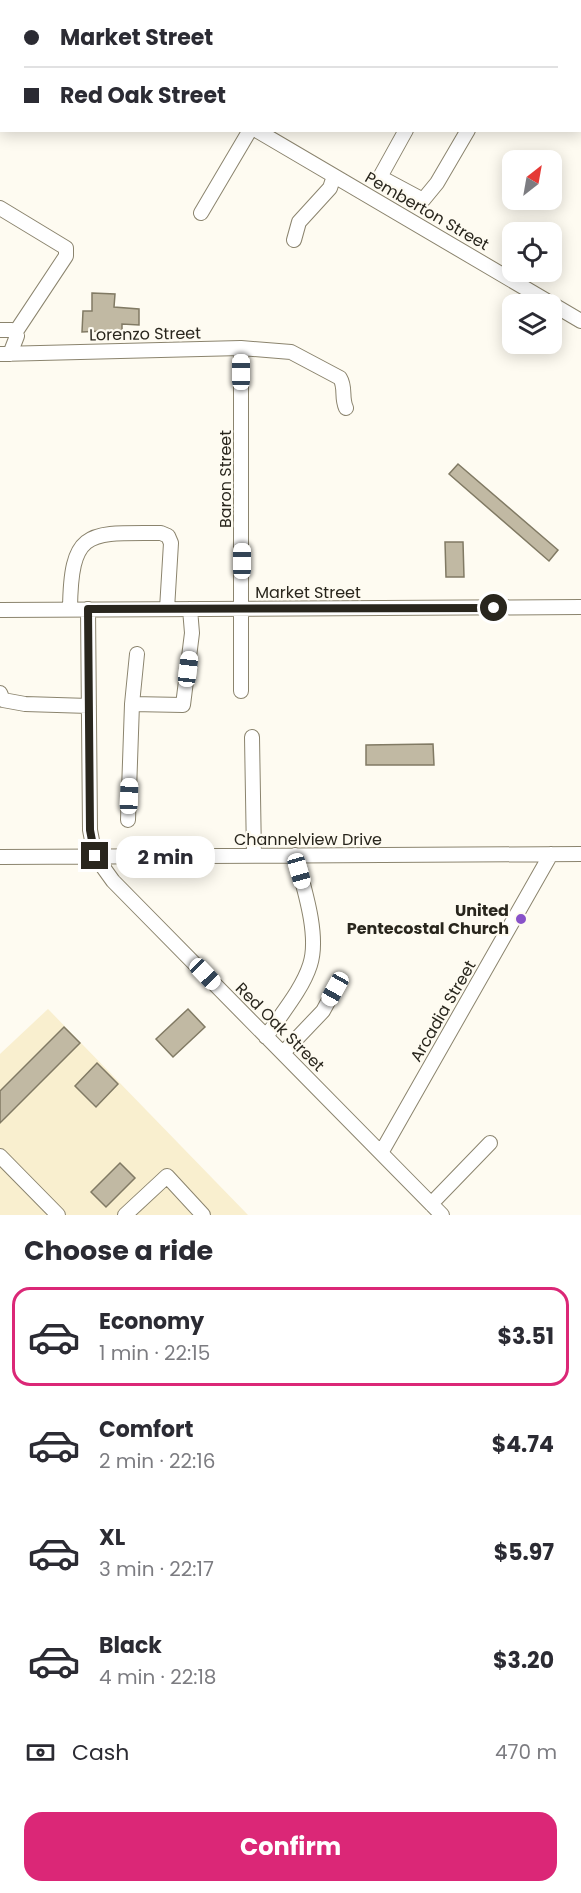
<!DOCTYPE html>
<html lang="en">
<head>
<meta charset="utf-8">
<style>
  body { margin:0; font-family:Poppins,sans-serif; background:#f2f2f3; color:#2b2b33; height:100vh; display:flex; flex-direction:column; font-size:22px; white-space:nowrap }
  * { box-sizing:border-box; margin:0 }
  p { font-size:20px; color:#7c7c81 }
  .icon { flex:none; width:33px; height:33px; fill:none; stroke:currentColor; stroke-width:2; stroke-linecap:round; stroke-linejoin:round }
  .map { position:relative; height:1215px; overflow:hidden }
  .drawer { display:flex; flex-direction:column; background:#fff; flex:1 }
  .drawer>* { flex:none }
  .banner { position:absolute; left:0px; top:0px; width:582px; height:132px; box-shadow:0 3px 15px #0003; display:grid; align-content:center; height:132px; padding:0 24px; background:#fff }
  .needle { width:39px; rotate:31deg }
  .fabs { position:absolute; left:502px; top:150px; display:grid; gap:12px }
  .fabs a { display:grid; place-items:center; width:60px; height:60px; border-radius:12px; background:#fff; box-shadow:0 3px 15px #0003; font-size:30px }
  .end { position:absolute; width:27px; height:27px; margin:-14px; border:8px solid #29261d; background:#fff; box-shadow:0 0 0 3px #fff }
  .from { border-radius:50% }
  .bubble { position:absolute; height:42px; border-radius:18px; background:#fff; box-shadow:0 3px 15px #0003; font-size:20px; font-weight:700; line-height:42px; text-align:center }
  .car { position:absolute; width:18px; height:36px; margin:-18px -9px; border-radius:8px; box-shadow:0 0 4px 2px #0007; background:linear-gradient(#fff 24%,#345 0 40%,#fff 0 76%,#345 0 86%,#fff 0) }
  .banner b { display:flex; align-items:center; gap:21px; height:57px; font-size:22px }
  .banner b+b { border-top:2px solid #e1e1e2 }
  .banner i { width:15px; height:15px; background:#2b2b33 }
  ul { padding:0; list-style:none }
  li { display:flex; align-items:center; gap:18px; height:99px; margin:0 12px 9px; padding:0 12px; border:3px solid transparent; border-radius:18px }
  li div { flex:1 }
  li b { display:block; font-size:22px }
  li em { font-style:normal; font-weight:700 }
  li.active { border-color:#db2777 }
  li>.icon { width:54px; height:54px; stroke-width:1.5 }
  h2 { padding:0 24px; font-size:27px; line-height:72px }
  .pay { display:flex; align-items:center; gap:15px; height:66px; padding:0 24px; font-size:22px }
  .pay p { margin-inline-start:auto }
  .cta { display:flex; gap:12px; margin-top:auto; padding:12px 24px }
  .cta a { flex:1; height:69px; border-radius:18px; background:#db2777; color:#fff; font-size:24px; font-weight:700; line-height:69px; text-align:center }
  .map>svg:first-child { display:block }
</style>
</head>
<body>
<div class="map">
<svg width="581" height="1215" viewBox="0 0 581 1215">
  <rect width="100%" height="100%" fill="#fefbf1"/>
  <path fill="#f9efcf" d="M48,1009L248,1215H0V1054Z"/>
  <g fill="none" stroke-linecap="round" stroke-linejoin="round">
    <path stroke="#c4b68f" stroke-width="3" d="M14,2L15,0
      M0,25L2,23"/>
  </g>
  <path fill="#c1b9a3" stroke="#817a64" stroke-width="1.5" d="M92,293L115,294L114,307L139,309V325L122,324V330L82,332L83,311H92Z
    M458,464L558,550L549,561L449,474Z
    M445,542H463L464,577H446Z
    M433,744L434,765H366V745Z
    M188,1009L205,1027L173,1057L156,1039Z
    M64,1027L80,1043L0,1123V1091Z
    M97,1063L118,1084L96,1107L75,1086Z
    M120,1163L135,1178L106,1207L91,1192Z"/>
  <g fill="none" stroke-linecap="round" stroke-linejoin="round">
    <g stroke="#8b846e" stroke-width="16">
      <path id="minor" d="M33,0L36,2
        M206,2L207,0
        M221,2L222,0
        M288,2L289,0
        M345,2L346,0
        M536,2L537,0
        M256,130L581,321
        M406,130L380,177L423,200L437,183L468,130
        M0,208L66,248V256L15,333
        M201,213L250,130
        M294,240L299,222L330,188L334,176
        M0,330H12L17,336L10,354
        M0,354L241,348L291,352L340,378C346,388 341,397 346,408
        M70,609C71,528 88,533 161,533L168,536L171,543L167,609
        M88,609L90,830L95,856L113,881L442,1215
        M0,610L581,607
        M137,654L132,704L183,705L192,633L190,609
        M241,691V348
        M0,693L3,700L25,704L89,706
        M252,737L254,855
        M128,820L132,704
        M0,857L581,854
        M266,1037C281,1014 302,990 310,965C320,935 303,885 295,855
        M283,1053L323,1011L335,989
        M381,1153L551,854
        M0,1156L58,1215
        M431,1204L490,1143
        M125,1215L167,1176L203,1215"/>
    </g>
    <use href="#minor" stroke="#fff" stroke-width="14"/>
  </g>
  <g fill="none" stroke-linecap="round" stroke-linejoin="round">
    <path stroke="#29261d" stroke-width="8" d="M95,856L90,830L88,609L494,608"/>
  </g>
  <circle fill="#8852c9" stroke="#fefbf1" stroke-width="2" cx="521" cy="919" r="6"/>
  <g text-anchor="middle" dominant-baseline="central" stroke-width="4.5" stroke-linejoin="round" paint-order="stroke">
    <g font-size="16" fill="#29261d" stroke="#fefbf1">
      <text transform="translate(427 211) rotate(30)">Pemberton Street</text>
      <text transform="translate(145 334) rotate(-1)">Lorenzo Street</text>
      <text transform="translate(225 479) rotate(-90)">Baron Street</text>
      <text x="308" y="592">Market Street</text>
      <text x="308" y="839">Channelview Drive</text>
      <text transform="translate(443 1011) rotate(-60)">Arcadia Street</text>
      <text transform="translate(280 1027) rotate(45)">Red Oak Street</text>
    </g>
    <g font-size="16" font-weight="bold" fill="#29261d" stroke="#fefbf1" text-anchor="end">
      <text x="509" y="910">United<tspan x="509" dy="18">Pentecostal Church</tspan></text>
    </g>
  </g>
</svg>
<div class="fabs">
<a><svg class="needle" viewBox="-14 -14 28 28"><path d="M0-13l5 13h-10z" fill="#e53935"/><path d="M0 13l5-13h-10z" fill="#7c7c81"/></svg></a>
<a><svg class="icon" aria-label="locate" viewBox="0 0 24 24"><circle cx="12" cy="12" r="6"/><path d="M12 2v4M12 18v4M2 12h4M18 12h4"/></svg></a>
<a><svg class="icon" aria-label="layers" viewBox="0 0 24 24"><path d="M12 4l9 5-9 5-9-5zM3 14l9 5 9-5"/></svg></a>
</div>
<i class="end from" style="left:494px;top:608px"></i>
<i class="end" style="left:95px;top:856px"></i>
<div class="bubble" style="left:116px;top:836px;width:99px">2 min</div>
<i class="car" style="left:241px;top:372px;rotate:0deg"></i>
<i class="car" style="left:242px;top:561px;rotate:0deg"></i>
<i class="car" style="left:188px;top:669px;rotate:7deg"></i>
<i class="car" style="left:129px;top:796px;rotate:2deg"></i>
<i class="car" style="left:299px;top:871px;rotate:164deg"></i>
<i class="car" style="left:205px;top:974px;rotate:136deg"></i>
<i class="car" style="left:335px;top:989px;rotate:209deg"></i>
<div class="banner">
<b><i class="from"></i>Market Street</b>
<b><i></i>Red Oak Street</b>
</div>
</div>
<section class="drawer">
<h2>Choose a ride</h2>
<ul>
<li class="active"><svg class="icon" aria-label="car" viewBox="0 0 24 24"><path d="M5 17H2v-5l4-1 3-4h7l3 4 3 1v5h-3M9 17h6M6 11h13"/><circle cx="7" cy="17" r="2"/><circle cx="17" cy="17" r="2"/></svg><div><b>Economy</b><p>1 min · 22:15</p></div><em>$3.51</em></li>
<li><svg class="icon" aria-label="car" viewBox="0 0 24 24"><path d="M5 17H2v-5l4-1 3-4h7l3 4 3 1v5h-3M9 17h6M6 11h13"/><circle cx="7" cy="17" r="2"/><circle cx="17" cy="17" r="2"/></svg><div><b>Comfort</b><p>2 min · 22:16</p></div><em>$4.74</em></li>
<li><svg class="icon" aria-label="car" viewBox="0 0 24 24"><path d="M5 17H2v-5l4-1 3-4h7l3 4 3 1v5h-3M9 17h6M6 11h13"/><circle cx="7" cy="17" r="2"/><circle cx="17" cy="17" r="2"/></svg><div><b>XL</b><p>3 min · 22:17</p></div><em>$5.97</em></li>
<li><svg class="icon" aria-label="car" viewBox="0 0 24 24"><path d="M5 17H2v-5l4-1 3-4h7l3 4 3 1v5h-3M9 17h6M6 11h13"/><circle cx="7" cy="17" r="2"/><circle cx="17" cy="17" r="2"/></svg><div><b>Black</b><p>4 min · 22:18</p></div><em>$3.20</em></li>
</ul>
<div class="pay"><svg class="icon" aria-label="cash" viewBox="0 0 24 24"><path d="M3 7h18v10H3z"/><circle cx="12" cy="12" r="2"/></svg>Cash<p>470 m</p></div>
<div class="cta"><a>Confirm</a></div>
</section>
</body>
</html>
